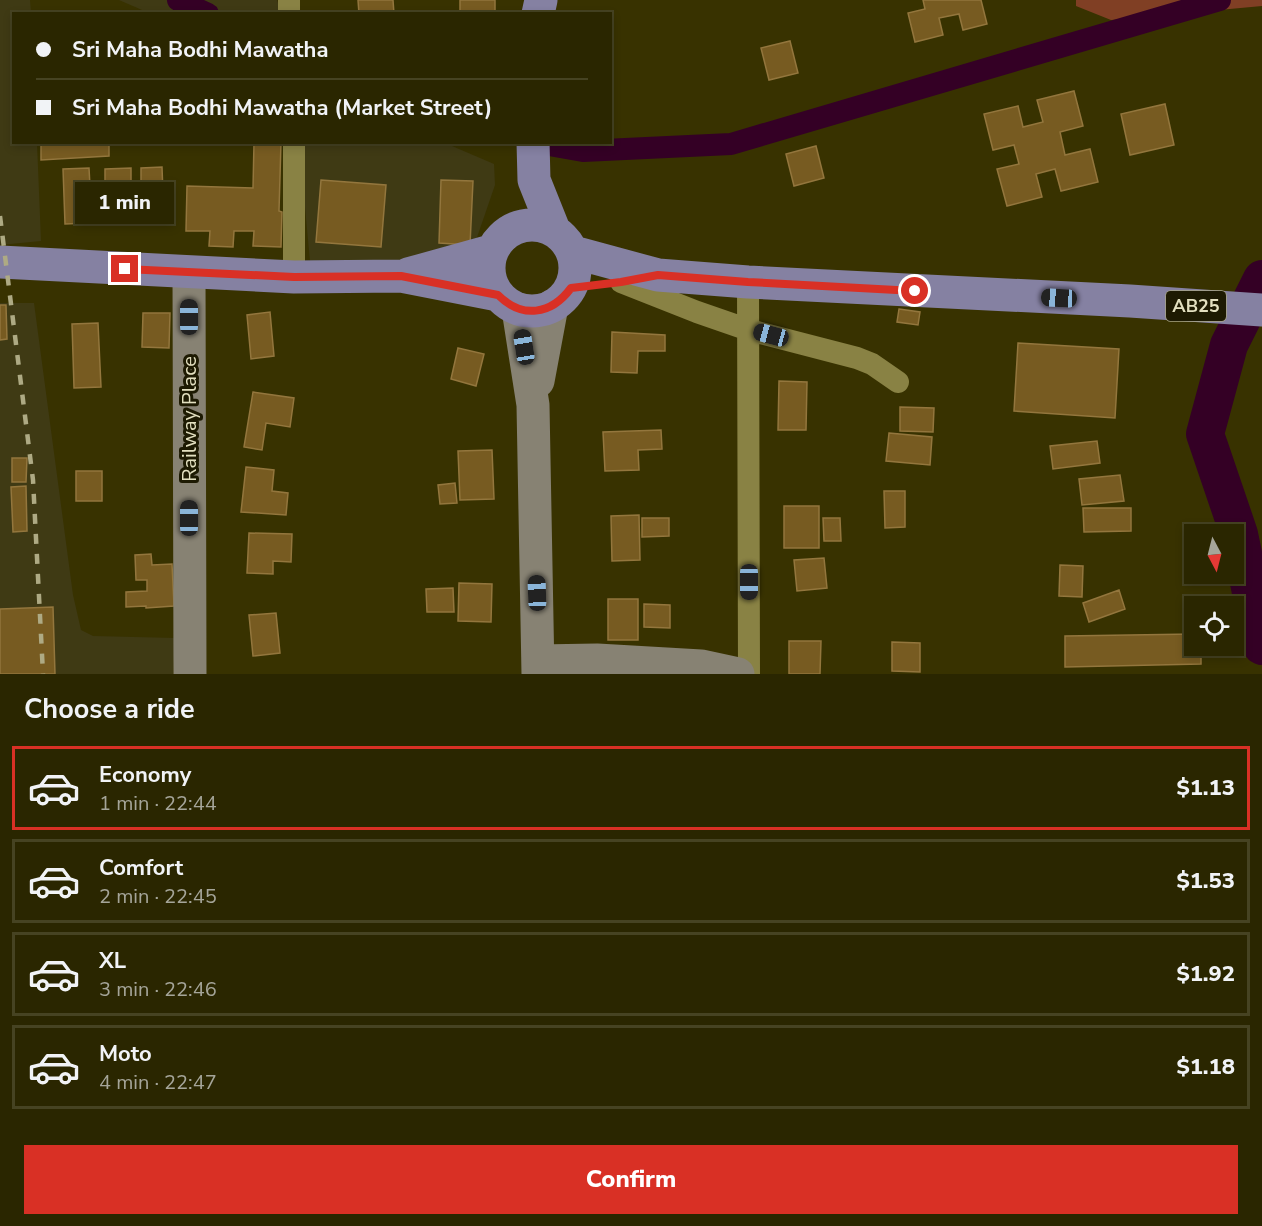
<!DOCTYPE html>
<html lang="en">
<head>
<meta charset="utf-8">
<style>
  body { margin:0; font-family:"Nunito Sans",sans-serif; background:#322e0a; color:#f1f3f6; height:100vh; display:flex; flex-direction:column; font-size:22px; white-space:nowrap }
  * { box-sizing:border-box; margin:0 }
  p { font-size:20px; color:#a5a599 }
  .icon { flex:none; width:33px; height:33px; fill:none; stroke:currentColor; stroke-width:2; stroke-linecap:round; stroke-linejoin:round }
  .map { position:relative; height:674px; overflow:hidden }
  .drawer { display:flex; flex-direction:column; background:#2a2600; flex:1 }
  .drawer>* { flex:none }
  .banner { position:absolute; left:12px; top:12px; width:600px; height:132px; border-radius:0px; box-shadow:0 3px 9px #0003,0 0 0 2px #464322; display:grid; align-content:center; height:132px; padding:0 24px; background:#2a2600 }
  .needle { width:39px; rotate:173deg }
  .buttons { position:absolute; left:1184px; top:524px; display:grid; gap:12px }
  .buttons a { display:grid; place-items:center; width:60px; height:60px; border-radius:0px; background:#2a2600; box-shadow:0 3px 9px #0003,0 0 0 2px #464322; font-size:30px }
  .end { position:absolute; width:27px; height:27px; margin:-14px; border:8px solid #d93025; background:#fff; box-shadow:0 0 0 3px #fff }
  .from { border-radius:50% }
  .bubble { position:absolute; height:42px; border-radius:0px; background:#2a2600; box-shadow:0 3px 9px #0003,0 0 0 2px #464322; font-size:20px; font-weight:800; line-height:42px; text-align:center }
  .car { position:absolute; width:18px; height:36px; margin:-18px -9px; border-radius:8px; box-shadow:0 0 4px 2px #0007; background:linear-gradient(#222 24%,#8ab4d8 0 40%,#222 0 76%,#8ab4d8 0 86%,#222 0) }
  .banner b { display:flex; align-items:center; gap:21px; height:57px; font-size:22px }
  .banner b+b { border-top:2px solid #464322 }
  .banner i { width:15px; height:15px; background:#f1f3f6 }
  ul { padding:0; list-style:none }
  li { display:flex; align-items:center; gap:18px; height:84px; margin:0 12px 9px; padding:0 12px; border:3px solid #464322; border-radius:0px }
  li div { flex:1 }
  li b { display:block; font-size:22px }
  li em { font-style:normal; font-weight:800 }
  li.selected { border-color:#d93025 }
  li>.icon { width:54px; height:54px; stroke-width:1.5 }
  h2 { padding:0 24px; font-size:27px; line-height:72px }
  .primary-button { display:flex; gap:12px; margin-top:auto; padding:12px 24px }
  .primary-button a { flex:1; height:69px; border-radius:0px; background:#d93025; color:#fff; font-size:24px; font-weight:800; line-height:69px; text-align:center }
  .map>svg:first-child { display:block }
</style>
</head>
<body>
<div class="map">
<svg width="1262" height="674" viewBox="0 0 1262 674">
  <rect width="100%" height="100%" fill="#383200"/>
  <path fill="#3f3a14" d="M0,0H30L31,13L14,14V142L37,143L41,241L0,245Z
    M119,0H277L281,13H149Z
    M299,143H445L494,164L495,185L473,249L389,262L310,261Z
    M0,303H34L73,595L81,630L93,636L175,638L173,674H0Z"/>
  <path fill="#803f24" d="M1076,0H1262V6L1111,20L1076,6Z"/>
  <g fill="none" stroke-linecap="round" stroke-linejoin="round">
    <path stroke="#340025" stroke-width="22" d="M178,0L208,14
      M532,142L583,151L731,144L1220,0"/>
    <path stroke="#340025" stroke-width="38" d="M1262,279L1229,345L1205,434L1239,534L1262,646"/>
  </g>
  <path fill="#775b21" stroke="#93763d" stroke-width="1.5" d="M358,0H393L394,14H359Z
    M460,0H495V14H460Z
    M923,0H981L987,24L963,30L959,14L939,18L943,35L915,42L908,13L925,9Z
    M790,41L798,73L769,80L761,48Z
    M1074,91L1083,126L1060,132L1065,155L1090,149L1098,182L1061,191L1055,169L1036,174L1042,197L1007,206L997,169L1019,164L1014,145L993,150L984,114L1018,106L1023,127L1043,122L1037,100Z
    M1165,104L1174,145L1130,155L1121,114Z
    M41,142H109V156L41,160Z
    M254,142H281L279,211L282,212L281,247L253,246L254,231H234L233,247L209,246L210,231H186L187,186L253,188Z
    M816,146L824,178L794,186L786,154Z
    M162,167L164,220L65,224L63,169L89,168L90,186L105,185V169L131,168V184L141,183V168Z
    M321,180L386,185L381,247L316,242Z
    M441,180L473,181L470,245L439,243Z
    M0,305H6L7,339L0,340Z
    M899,309L920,312L918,325L897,322Z
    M270,312L274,356L251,359L247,315Z
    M143,313H170L169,348L142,347Z
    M98,323L101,387L74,388L72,324Z
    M612,332L665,335V351H638L637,373L611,372Z
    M1018,343L1119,349L1115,418L1014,411Z
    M458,348L484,354L476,386L451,379Z
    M779,381L807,382L806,430H778Z
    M253,392L294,398L290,427L266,423L262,450L244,447Z
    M900,407L934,408L933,432L900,431Z
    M661,430L662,449L638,450L639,470L605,471L603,432Z
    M889,433L932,437L930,465L886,461Z
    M1097,441L1100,463L1053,469L1050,446Z
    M492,450L494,499L460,500L458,451Z
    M12,458H27L26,482H12Z
    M246,467L274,470L272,491L288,493L286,515L241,512Z
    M76,471H102V501H76Z
    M1120,475L1124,501L1082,505L1079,479Z
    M455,483L457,503L440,504L438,485Z
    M26,486L27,531L13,532L11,487Z
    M884,491H905V527L885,528Z
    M784,506H819V548H784Z
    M1083,508H1131V531L1084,532Z
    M639,515L640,560L612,561L611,516Z
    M642,518H669V536L642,537Z
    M823,518H840L841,541H824Z
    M249,533L292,534L291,562L273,561V574L247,573Z
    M151,554L152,565L172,564L174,606L146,608V606L126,607V592L147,591V580H136L135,555Z
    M824,558L827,588L797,591L794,560Z
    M1060,565L1083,566L1082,597L1059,596Z
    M459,583L492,584L491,622L458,621Z
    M453,588L454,612H427L426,589Z
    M1119,590L1125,609L1089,622L1083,603Z
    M608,599H638V640H608Z
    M644,604L670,605V628L644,627Z
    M53,607L55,674H0V609Z
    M276,613L280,653L253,656L249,615Z
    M1194,634V645H1201V664L1065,667V636Z
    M789,641H821L820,674H789Z
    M892,642L920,643V672L892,671Z"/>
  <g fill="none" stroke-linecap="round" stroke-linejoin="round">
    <path stroke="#898244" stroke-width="22" d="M289,0V14
      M294,142V277
      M621,282L697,312L749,330L857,358L872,364L898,382
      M748,282L749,674"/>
    <path stroke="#878273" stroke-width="33" d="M189,273L190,674
      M518,309L533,405L538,674
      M538,381L552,306
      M538,661L597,660L701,666L738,674"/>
    <path stroke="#8581a2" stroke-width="33" d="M538,14L541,0
      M533,142L534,180L554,230
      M489 268a43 43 0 1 1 86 0a43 43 0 1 1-86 0Z
      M573,252L658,275L748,282L1130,301L1262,310
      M0,262L294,277L401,276L498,295
      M408,274L491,251"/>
    <path stroke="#aeaa84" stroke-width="4.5" stroke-dasharray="10 10" stroke-linecap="butt" d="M0,216L33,480L43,674"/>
  </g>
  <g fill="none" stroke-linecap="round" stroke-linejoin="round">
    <path stroke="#d93025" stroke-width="8" d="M125,269L294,277L401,276L498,295C522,319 551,315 571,288L621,282L658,275L748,282L915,291"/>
  </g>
  <g text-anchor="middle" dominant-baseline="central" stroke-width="6" stroke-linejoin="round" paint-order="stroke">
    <rect fill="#1d1a02" stroke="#a8a587" stroke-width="1.5" x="1166" y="291" width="60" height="30" rx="4.5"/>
    <g font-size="18" font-weight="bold" fill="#e3e0c0">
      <text x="1196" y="306">AB25</text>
    </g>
    <g font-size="20" fill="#e3e0c0" stroke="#1d1a02">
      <text transform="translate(189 419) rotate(-90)">Railway Place</text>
    </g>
  </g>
</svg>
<div class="buttons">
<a><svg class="needle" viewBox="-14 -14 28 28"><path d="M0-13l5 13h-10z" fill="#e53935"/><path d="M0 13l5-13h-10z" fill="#a5a599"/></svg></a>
<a><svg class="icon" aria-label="locate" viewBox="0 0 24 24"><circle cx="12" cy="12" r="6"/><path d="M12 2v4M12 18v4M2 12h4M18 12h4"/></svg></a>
</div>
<i class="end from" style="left:915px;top:291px"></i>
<i class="end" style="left:125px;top:269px"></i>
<div class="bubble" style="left:75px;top:182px;width:99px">1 min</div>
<i class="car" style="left:1059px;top:298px;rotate:273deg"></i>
<i class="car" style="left:189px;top:317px;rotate:0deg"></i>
<i class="car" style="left:771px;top:335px;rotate:285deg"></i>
<i class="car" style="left:524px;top:347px;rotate:351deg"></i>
<i class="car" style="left:189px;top:518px;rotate:0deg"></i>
<i class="car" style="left:749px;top:582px;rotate:180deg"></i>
<i class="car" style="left:537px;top:593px;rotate:358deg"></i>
<div class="banner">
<b><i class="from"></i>Sri Maha Bodhi Mawatha</b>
<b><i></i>Sri Maha Bodhi Mawatha (Market Street)</b>
</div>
</div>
<section class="drawer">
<h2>Choose a ride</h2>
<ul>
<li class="selected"><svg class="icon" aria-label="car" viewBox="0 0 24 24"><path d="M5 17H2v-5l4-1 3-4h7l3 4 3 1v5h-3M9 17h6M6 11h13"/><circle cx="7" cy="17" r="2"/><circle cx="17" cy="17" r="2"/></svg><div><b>Economy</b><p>1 min · 22:44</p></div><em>$1.13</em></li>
<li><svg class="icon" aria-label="car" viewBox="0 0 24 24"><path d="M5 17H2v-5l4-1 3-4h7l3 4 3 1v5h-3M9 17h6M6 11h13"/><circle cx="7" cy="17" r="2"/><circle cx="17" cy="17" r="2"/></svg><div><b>Comfort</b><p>2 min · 22:45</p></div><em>$1.53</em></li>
<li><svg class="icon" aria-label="car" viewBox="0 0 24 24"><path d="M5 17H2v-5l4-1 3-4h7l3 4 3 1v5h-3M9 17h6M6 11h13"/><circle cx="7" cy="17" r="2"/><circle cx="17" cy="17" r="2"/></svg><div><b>XL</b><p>3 min · 22:46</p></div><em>$1.92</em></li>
<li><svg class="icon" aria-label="car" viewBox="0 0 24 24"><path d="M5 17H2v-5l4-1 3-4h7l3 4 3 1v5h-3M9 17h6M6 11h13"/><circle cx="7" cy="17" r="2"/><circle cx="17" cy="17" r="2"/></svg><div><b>Moto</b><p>4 min · 22:47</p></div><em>$1.18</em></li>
</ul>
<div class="primary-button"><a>Confirm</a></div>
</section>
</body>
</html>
